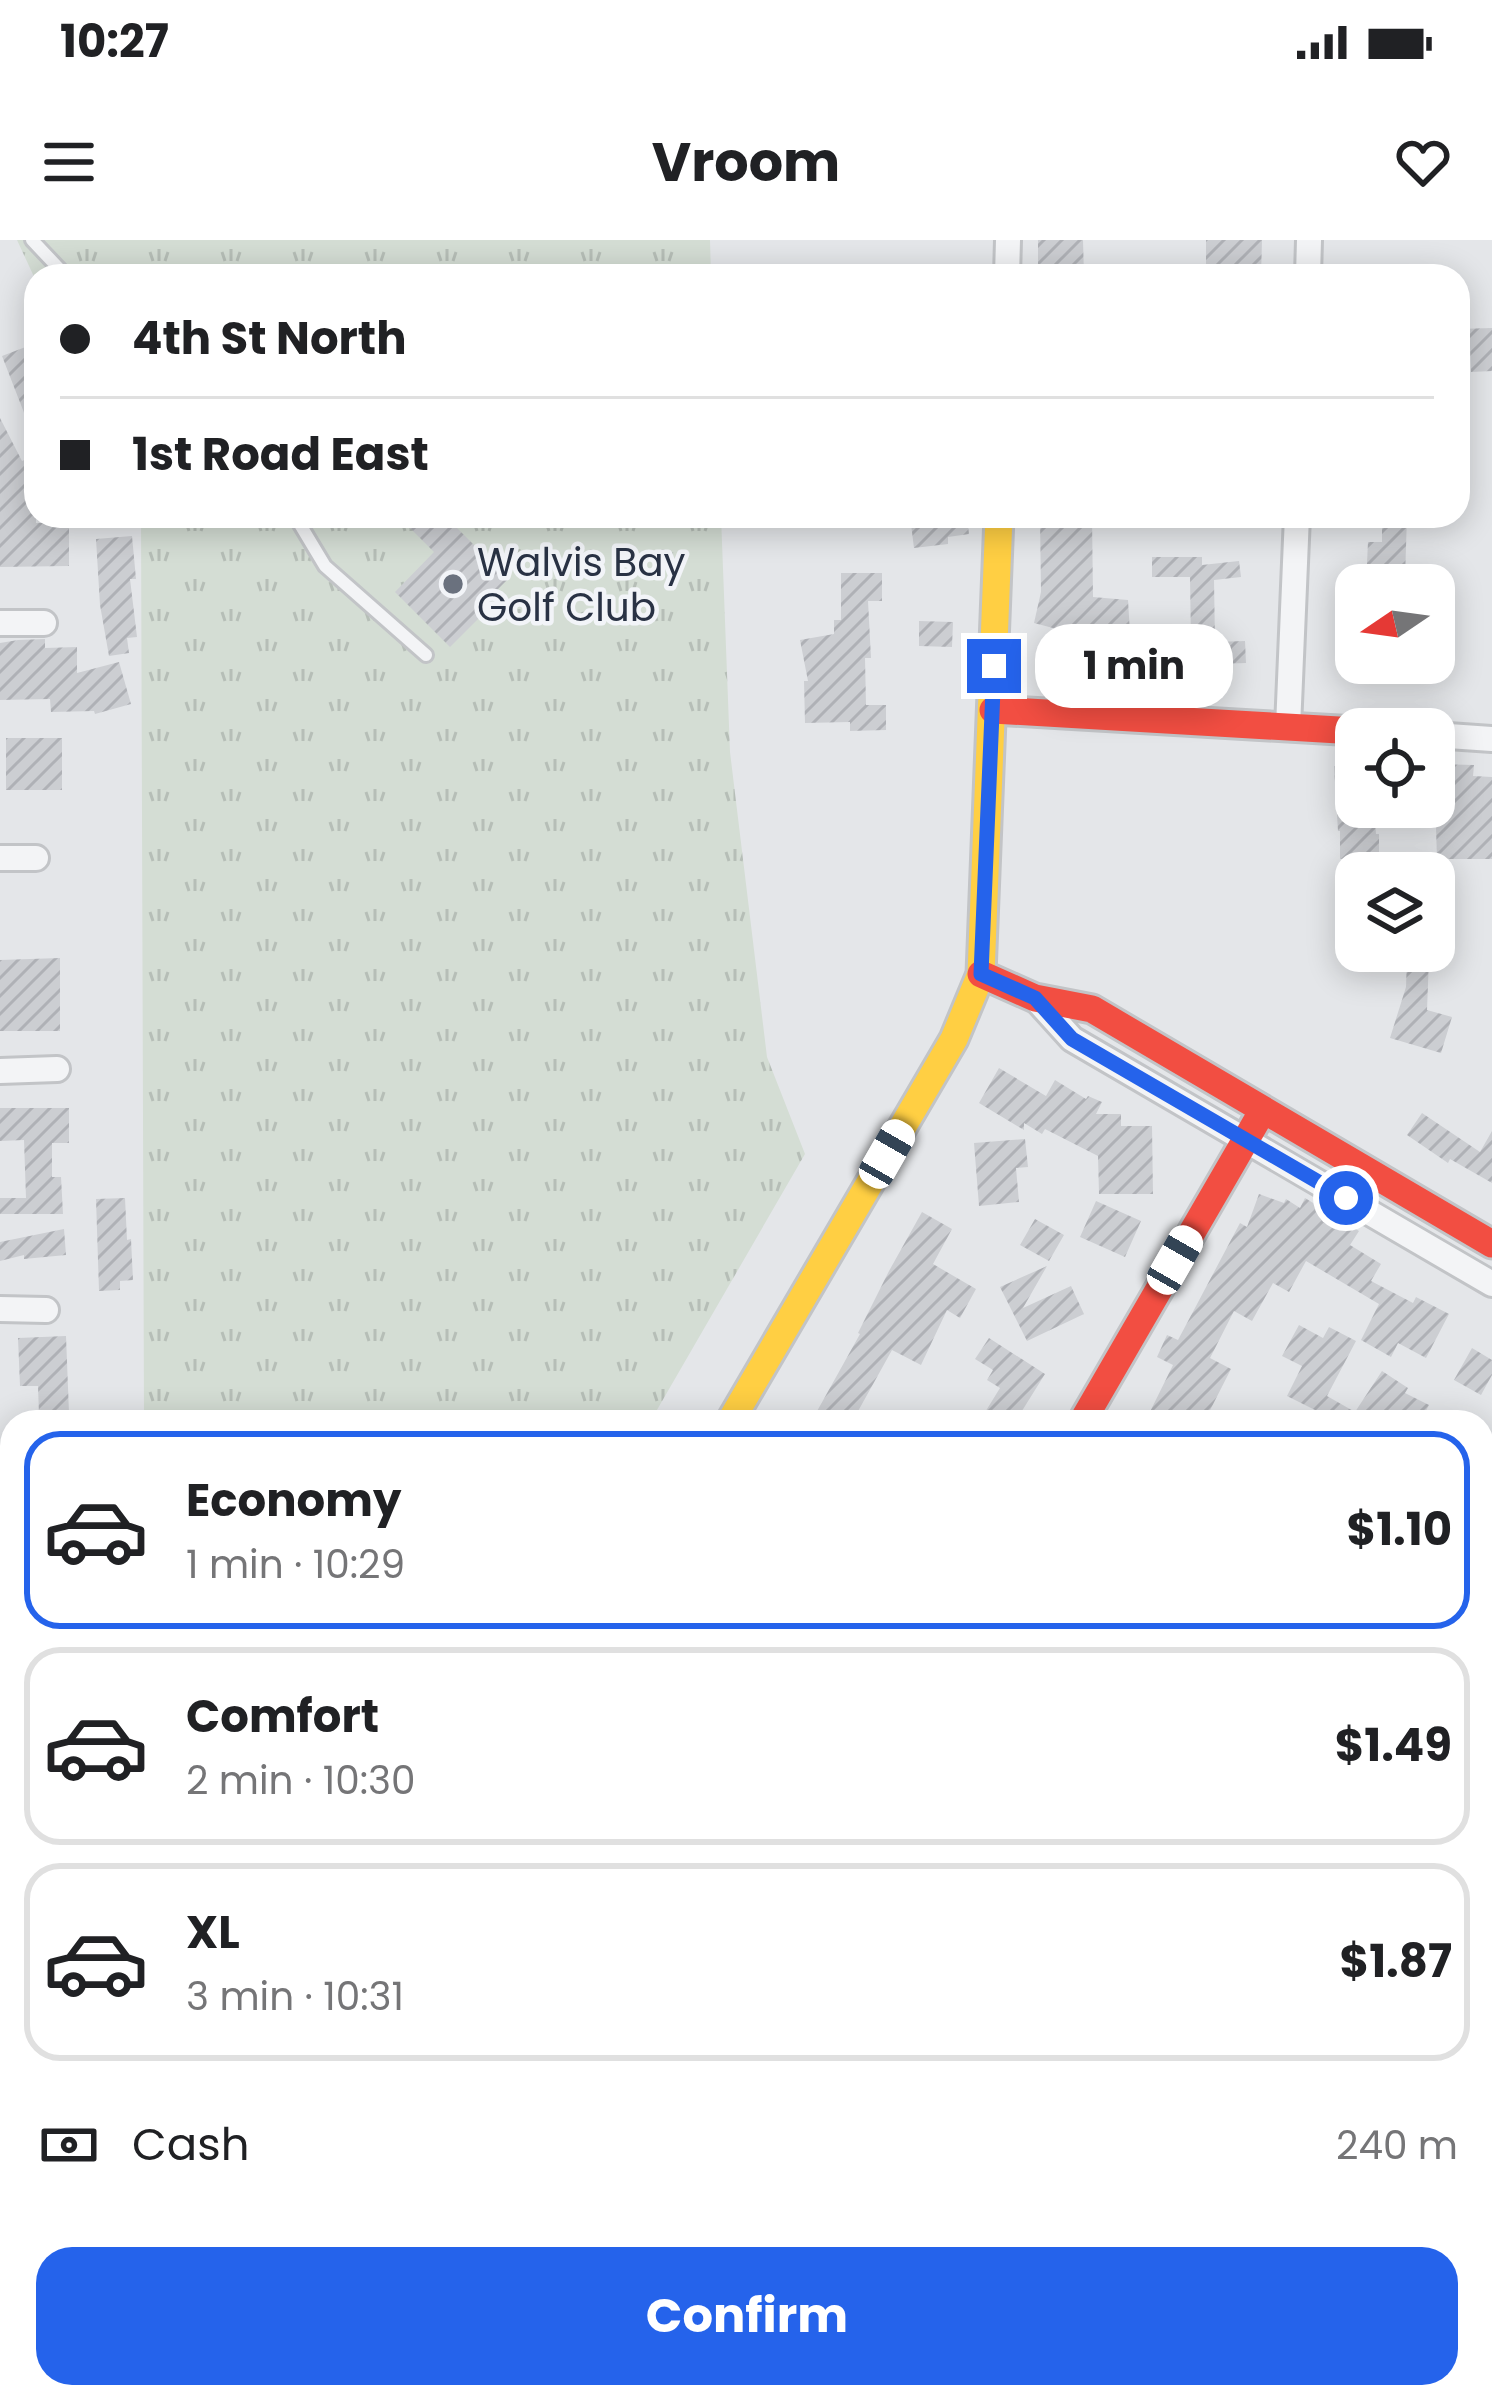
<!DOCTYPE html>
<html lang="en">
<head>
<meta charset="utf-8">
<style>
  body { margin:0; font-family:Poppins,sans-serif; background:#f6f6f6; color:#202124; height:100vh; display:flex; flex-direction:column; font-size:45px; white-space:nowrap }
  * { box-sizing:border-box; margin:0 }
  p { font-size:39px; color:#757577 }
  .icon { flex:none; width:66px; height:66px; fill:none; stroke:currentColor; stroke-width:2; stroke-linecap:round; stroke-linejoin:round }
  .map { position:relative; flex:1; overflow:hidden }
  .panel { position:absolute; left:0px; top:1170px; width:1494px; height:999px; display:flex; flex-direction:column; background:#fff; border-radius:36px 36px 0 0; box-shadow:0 6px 30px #0003 }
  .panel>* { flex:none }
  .hud { position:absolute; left:24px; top:24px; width:1446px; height:264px; border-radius:36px; box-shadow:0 6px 30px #0003; display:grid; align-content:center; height:264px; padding:0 36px; background:#fff }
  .needle { width:78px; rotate:257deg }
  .tools { position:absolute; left:1335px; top:324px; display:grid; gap:24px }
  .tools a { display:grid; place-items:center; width:120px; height:120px; border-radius:24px; background:#fff; box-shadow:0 6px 30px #0003; font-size:60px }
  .end { position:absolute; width:54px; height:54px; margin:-27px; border:15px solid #2563eb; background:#fff; box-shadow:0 0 0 6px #fff }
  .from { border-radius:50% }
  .bubble { position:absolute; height:84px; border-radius:36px; background:#fff; box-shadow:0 6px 30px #0003; font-size:39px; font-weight:700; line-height:84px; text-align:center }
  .car { position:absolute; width:36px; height:72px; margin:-36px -18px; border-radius:15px; box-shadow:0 0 9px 3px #0007; background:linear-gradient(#fff 24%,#345 0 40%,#fff 0 76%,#345 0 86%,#fff 0) }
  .hud b { display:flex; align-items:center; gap:42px; height:114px; font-size:45px }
  .hud b+b { border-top:3px solid #e0e0e0 }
  .hud i { width:30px; height:30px; background:#202124 }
  ul { padding:21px 0 0; list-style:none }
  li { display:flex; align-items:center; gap:36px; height:198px; margin:0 24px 18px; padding:0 12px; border:6px solid #e0e0e0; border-radius:36px }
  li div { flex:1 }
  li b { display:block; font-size:45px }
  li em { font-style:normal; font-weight:700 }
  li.on { border-color:#2563eb }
  li>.icon { width:108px; height:108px; stroke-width:1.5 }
  .pay { display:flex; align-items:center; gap:30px; height:132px; padding:0 36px; font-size:45px }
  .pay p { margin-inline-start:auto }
  .cta { display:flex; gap:24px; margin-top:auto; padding:24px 36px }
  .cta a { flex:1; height:138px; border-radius:36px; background:#2563eb; color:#fff; font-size:48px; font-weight:700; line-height:138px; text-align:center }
  .status { display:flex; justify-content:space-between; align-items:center; height:84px; padding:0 60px; background:#fff; direction:ltr }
  .status svg { height:33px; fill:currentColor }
  header { display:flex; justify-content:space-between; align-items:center; height:156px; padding:0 36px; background:#fff; font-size:54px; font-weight:700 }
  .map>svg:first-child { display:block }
</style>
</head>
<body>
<div class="status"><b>10:27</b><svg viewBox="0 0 49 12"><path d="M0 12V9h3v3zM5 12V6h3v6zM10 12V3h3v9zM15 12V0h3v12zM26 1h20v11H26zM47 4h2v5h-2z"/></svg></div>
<header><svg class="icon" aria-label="menu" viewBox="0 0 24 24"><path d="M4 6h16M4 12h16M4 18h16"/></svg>Vroom<svg class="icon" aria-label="heart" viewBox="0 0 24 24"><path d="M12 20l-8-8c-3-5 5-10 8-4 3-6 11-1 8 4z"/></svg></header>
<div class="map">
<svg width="1492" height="2167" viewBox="0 0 1492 2167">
  <defs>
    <pattern id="grass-tufts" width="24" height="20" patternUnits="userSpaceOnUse" patternTransform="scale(3)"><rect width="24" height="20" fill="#d4ddd4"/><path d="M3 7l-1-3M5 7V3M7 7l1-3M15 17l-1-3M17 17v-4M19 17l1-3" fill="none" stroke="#b6beb7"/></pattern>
    <pattern id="building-hatch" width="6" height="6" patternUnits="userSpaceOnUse" patternTransform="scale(3)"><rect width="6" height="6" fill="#ccced2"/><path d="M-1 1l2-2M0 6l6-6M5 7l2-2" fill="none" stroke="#afb1b6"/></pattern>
  </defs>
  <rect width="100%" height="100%" fill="#e4e6e9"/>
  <path fill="url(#grass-tufts)" d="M17,0H710L711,36H36V41Z
    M141,276H721L730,512L767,817L805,914L650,1182H144Z
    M12,1757V2105L0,2099V1777Z"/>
  <path fill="url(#building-hatch)" d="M1038,0H1083L1084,36H1038Z
    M1206,0H1262L1261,36H1216L1217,25H1206Z
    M1492,88V131L1471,132L1470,106H1458V89Z
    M36,103V201H35L2,116Z
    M0,178L22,221L36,215V283H69V326L0,327Z
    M398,276H469L457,288L508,339L498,349L489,368L450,407L395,352L434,312Z
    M910,276H967L969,294L948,297V304L914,308Z
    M1092,276L1093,357L1128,360L1130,393L1116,397L1121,415L1096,418L1068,392L1034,383L1041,352L1040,277Z
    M1382,276H1407L1405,338L1394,337L1393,345H1366L1368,302H1382Z
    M132,296L136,339H130L137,397L127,398L129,413L109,416L100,365L96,299Z
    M1152,317H1202V325L1239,321L1241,337L1214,340L1215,402L1245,401L1246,423L1158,426L1157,404L1191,403L1190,337H1152Z
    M841,333H882V361H868L871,418H865L866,465H886V490L850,491V482L805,483L804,441H808L800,400L834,394V380H841Z
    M919,381L953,382L952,407L919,406Z
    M45,399V408L77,407V433L119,422L131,464L95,474L94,471L51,472L50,459L0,460V403L18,400Z
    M6,498H62V550H6Z
    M1434,524L1474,525L1473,536L1492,537V619H1437Z
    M1356,525V567H1374L1376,594H1379V620L1340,619V591H1338L1334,526Z
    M1407,717L1429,718L1427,770L1452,777L1441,813L1390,798L1406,747Z
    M60,718V791H0V720Z
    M999,828L1046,856L1055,840L1086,859L1088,856L1102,862L1096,874H1121V886H1152L1153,954H1099L1098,916L1045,889L1042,894L1024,883V890L979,863Z
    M0,868H69V903H52V937H61L63,974H0V958H26L24,900L0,901Z
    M1422,873L1480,912L1492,891V943L1450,919L1448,923L1407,895Z
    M1025,899L1028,927L1016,928L1019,962L979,966L974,903Z
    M1259,954L1284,963L1286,959L1300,968L1305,958L1359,991L1350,1005L1381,1024L1371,1041L1413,1063L1416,1057L1449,1074L1426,1118L1398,1103L1391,1117L1361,1100L1379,1064L1306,1021L1289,1052L1273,1043L1252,1081L1234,1071L1210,1118L1231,1129L1204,1182H1145L1173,1125L1157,1117L1167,1095L1178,1100L1240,983L1247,987Z
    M125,958L127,1000L131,999L133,1040L120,1041V1050L99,1051L96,959Z
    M1096,961L1141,981L1125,1017L1080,997Z
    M922,972L952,989L933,1024L976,1049L960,1078L947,1070L921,1125L892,1110L852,1182H811L860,1094L858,1093L889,1031Z
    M1035,979L1064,995L1049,1021L1020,1005Z
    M64,989L66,1015L24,1019V1015L0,1021V1002Z
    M1047,1026L1023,1068L1071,1046L1084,1074L1027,1101L1000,1047Z
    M1299,1085L1323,1098L1329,1087L1356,1101L1327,1156L1355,1172L1382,1131L1408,1148L1405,1153L1429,1165L1420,1182H1339L1287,1156L1302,1126L1282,1116Z
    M66,1096L69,1173L39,1175L38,1146H20L18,1098Z
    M989,1098L1045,1134L1015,1182H979L1000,1148L987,1140L993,1130L975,1119Z
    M1472,1108L1492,1120V1135L1481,1155L1454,1140Z"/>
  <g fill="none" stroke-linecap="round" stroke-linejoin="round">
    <g stroke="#c2c4c7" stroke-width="18">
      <path id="lane" d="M32,0L66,36
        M295,276L325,326L426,415
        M0,1544L8,1560L0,1594
        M0,2109L12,2115"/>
    </g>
    <g stroke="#c2c4c7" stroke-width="30">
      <path id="street" d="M1007,36L1008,0
        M1308,36L1309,0
        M0,383H44
        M1288,487L1297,276
        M1434,495L1492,499
        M0,618H36
        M1035,758L1072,799L1492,1044
        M0,831L57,829
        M0,1069L46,1070
        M0,1292H12
        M1482,1405L1492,1402
        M1482,1714L1492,1711
        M1482,2094L1492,2092
        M1482,2132L1492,2130
        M165,2157V2167
        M1183,2167L1221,2157
        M1344,2167L1384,2157"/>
    </g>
    <g stroke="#c2c4c7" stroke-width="33">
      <path id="slow" d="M730,1182L954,799L981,734L999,276"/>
    </g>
    <g stroke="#c2c4c7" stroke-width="33">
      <path id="jam" d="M993,470L1356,491
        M981,734L1035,758L1092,769L1492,1004
        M1082,1182L1263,870"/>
    </g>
    <use href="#lane" stroke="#f3f4f6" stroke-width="12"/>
    <use href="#street" stroke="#f3f4f6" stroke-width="24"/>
    <use href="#slow" stroke="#ffcf43" stroke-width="27"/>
    <use href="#jam" stroke="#f24e42" stroke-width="27"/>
  </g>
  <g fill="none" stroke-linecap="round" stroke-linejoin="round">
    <path stroke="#2563eb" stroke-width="15" d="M994,426L981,734L1035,758L1072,799L1346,958"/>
  </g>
  <circle fill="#6a717e" stroke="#f2f4f8" stroke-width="4.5" cx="453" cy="344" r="12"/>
  <g text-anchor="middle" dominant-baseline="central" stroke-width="9" stroke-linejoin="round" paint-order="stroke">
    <g font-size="39" fill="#293244" stroke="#f2f4f8" text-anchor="start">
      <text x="477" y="322">Walvis Bay<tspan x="477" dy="45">Golf Club</tspan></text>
    </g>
  </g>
</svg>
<div class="tools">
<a><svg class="needle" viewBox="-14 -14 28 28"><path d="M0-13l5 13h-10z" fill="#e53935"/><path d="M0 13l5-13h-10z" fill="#757577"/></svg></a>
<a><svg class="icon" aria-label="locate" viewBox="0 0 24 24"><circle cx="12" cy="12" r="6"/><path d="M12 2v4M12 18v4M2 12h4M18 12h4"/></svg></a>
<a><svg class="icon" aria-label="layers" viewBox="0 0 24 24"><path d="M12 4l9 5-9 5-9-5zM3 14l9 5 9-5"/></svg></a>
</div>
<i class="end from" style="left:1346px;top:958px"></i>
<i class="end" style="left:994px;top:426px"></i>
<div class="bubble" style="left:1035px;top:384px;width:198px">1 min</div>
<i class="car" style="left:887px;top:914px;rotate:30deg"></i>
<i class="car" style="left:1175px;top:1020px;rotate:30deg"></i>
<div class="hud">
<b><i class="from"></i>4th St North</b>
<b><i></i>1st Road East</b>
</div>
<section class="panel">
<ul>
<li class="on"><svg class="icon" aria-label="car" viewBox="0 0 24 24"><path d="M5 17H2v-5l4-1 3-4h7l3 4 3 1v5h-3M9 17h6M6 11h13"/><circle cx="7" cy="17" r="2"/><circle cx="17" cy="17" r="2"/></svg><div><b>Economy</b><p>1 min · 10:29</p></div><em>$1.10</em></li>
<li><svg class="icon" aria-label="car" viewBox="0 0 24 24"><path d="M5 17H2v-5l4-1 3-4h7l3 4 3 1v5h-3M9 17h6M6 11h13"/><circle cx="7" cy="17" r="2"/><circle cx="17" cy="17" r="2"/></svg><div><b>Comfort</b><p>2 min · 10:30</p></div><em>$1.49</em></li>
<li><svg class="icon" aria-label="car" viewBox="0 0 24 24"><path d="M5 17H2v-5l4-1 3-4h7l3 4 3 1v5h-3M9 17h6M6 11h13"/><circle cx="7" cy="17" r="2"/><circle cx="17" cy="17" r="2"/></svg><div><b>XL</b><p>3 min · 10:31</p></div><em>$1.87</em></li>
</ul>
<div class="pay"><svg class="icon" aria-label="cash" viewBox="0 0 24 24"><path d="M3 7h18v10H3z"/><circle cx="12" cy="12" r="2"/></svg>Cash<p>240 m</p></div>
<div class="cta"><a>Confirm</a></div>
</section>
</div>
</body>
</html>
